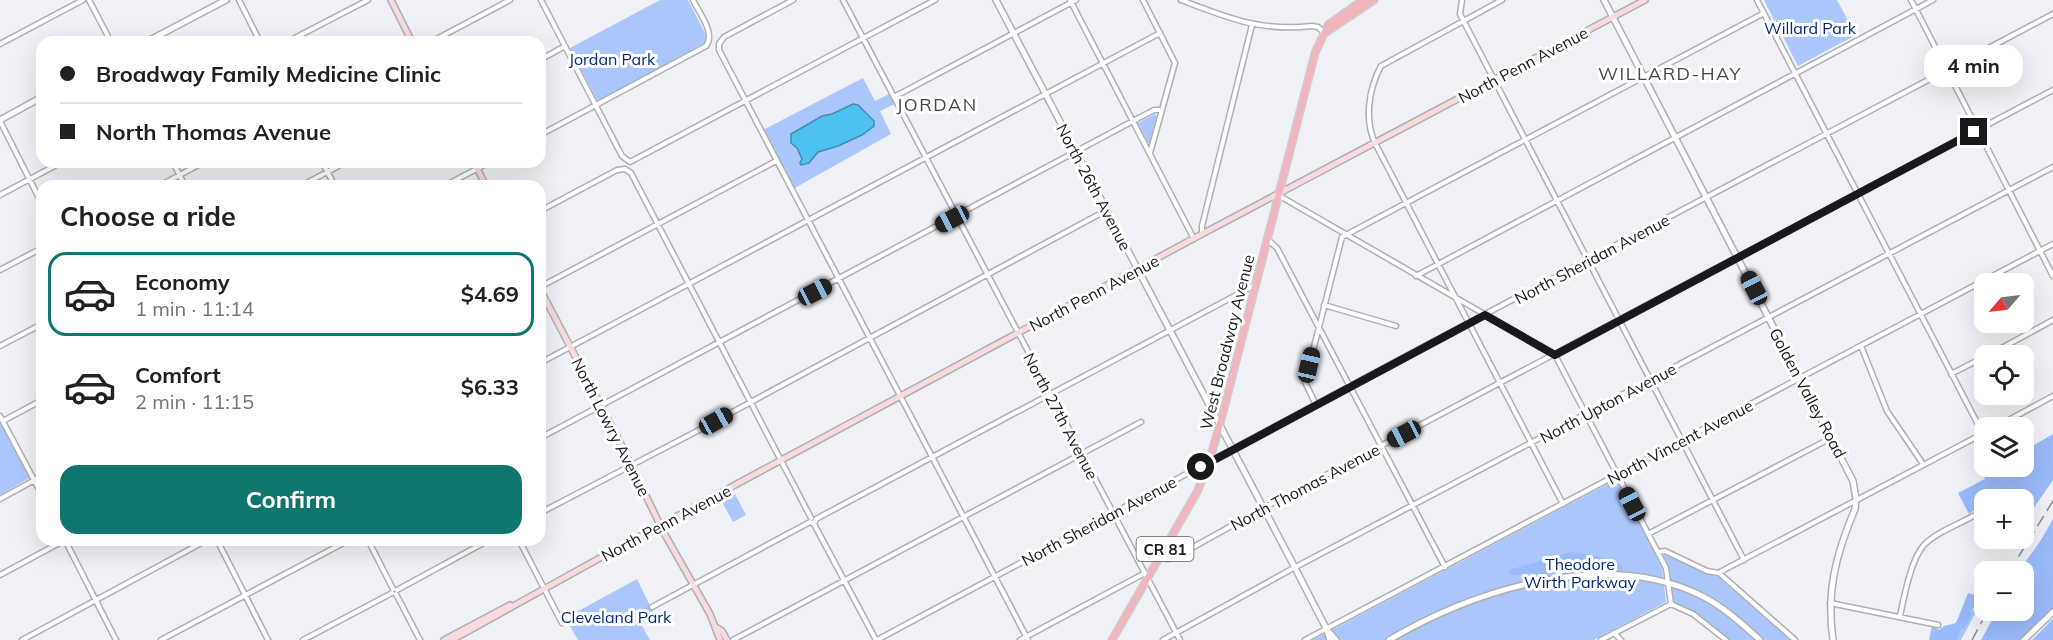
<!DOCTYPE html>
<html lang="en">
<head>
<meta charset="utf-8">
<style>
  body { margin:0; font-family:Mulish,sans-serif; background:#f6f6f6; color:#202124; height:100vh; display:flex; flex-direction:column; font-size:22px; white-space:nowrap }
  * { box-sizing:border-box; margin:0 }
  p { font-size:20px; color:#757577 }
  .icon { flex:none; width:33px; height:33px; fill:none; stroke:currentColor; stroke-width:2; stroke-linecap:round; stroke-linejoin:round }
  .map { position:relative; flex:1; overflow:hidden }
  .sheet { position:absolute; left:36px; top:180px; width:510px; height:366px; display:flex; flex-direction:column; background:#fff; border-radius:18px; box-shadow:0 6px 24px #0002 }
  .sheet>* { flex:none }
  .guide { position:absolute; left:36px; top:36px; width:510px; height:132px; border-radius:18px; box-shadow:0 6px 24px #0002; display:grid; align-content:center; height:132px; padding:0 24px; background:#fff }
  .needle { width:39px; rotate:242deg }
  .tools { position:absolute; left:1974px; top:273px; display:grid; gap:12px }
  .tools a { display:grid; place-items:center; width:60px; height:60px; border-radius:12px; background:#fff; box-shadow:0 6px 24px #0002; font-size:30px }
  .end { position:absolute; width:27px; height:27px; margin:-14px; border:8px solid #18191b; background:#fff; box-shadow:0 0 0 3px #fff }
  .from { border-radius:50% }
  .bubble { position:absolute; height:42px; border-radius:18px; background:#fff; box-shadow:0 6px 24px #0002; font-size:20px; font-weight:700; line-height:42px; text-align:center }
  .car { position:absolute; width:18px; height:36px; margin:-18px -9px; border-radius:8px; box-shadow:0 0 4px 2px #0007; background:linear-gradient(#222 24%,#8ab4d8 0 40%,#222 0 76%,#8ab4d8 0 86%,#222 0) }
  .guide b { display:flex; align-items:center; gap:21px; height:57px; font-size:22px }
  .guide b+b { border-top:2px solid #e0e0e0 }
  .guide i { width:15px; height:15px; background:#202124 }
  ul { padding:0; list-style:none }
  li { display:flex; align-items:center; gap:18px; height:84px; margin:0 12px 9px; padding:0 12px; border:3px solid transparent; border-radius:18px }
  li div { flex:1 }
  li b { display:block; font-size:22px }
  li em { font-style:normal; font-weight:700 }
  li.active { border-color:#0f766e }
  li>.icon { width:54px; height:54px; stroke-width:1.5 }
  h2 { padding:0 24px; font-size:27px; line-height:72px }
  .button { display:flex; gap:12px; margin-top:auto; padding:12px 24px }
  .button a { flex:1; height:69px; border-radius:18px; background:#0f766e; color:#fff; font-size:24px; font-weight:700; line-height:69px; text-align:center }
  .map>svg:first-child { display:block }
</style>
</head>
<body>
<div class="map">
<svg width="2053" height="640" viewBox="0 0 2053 640">
  <rect width="100%" height="100%" fill="#eff1f6"/>
  <path fill="#abc6fa" d="M660,0H688L706,35V42L600,101L597,100L570,48Z
    M1764,0H1837L1856,35L1798,66Z
    M863,78L875,101L889,94L895,104L880,111L891,134L793,189L763,130Z
    M1155,114L1157,117L1151,143H1148L1138,123Z
    M0,421L29,478L0,495Z
    M1615,480L1618,481L1662,567L1666,602L1594,640H1313Z
    M735,494L746,515L733,522L722,502Z
    M1664,554L1718,577L1791,640H1729L1694,612L1673,602L1670,572L1663,557Z
    M637,579L654,614L640,622L650,640H578L570,626L571,622L569,616Z
    M1981,597H1984L1961,640H1957L1961,629Z"/>
  <path fill="#9abaf9" d="M2053,434V480L2024,522V500H1984V513L1981,515L1979,511H1973L1969,514L1958,493L1985,479L1983,473L1994,467L2024,466V451Z
    M2053,519V609L2020,640H1981L1997,611L2024,610V572L2019,571L2041,540Z
    M1571,552L1597,556L1622,565L1623,571L1616,573L1610,570L1602,571L1580,567L1540,575C1529,572 1520,577 1509,574V570Z
    M1968,593L1981,597L1972,610V614L1965,627L1961,630L1957,640H1929L1932,626L1939,630L1944,626L1956,623Z
    M2053,619V640H2032Z"/>
  <path fill="#4fc1f0" stroke="#3e8fb0" stroke-width="1.5" d="M853,104L858,105L874,121V126L862,135L838,146L818,152L809,163L801,165L800,163L802,159L797,148L791,143V134L822,116L832,114Z"/>
  <g fill="none" stroke-linecap="round" stroke-linejoin="round">
    <g stroke="#acafb3" stroke-width="7">
      <path id="minor" d="M89,0L111,42
        M239,0L260,42
        M541,0L622,156L630,162L935,0
        M793,0L724,37L719,44V50L1028,640
        M843,0L1180,640
        M1070,0L1194,239
        M1143,0L1175,63L1150,153
        M1181,0C1228,18 1261,32 1312,26L1318,27L1324,33
        M1462,0L1460,14L1463,20L1744,560
        M1502,0L1381,66C1369,88 1364,120 1375,143L1563,504
        M1757,0L1983,434
        M1911,0L2053,276
        M287,42L368,0
        M431,42L510,0
        M0,44L83,0
        M540,60L565,46
        M894,97L1076,0
        M0,121L42,204
        M540,135L706,46C716,33 699,13 693,0
        M173,162L185,186
        M322,162L335,186
        M159,186L204,162
        M301,186L346,162
        M444,186L490,162
        M0,195L62,162
        M1278,195L1555,355L1666,568L1671,604
        M540,211L617,170L625,169L631,173L811,518
        M1202,234V226L1252,25
        M1267,239L1277,248L1445,567
        M0,270L42,248
        M1416,276L1933,0
        M540,287L776,161
        M1324,305L1396,326
        M0,346L42,324
        M1861,346L1887,411L1923,464
        M1987,356L2053,320
        M540,363L1160,33
        M1951,374L1984,357
        M1316,405L1305,382L1342,237L1764,13
        M0,416L42,495
        M3,421L42,400
        M1994,428L2053,396
        M540,438L1133,121L1154,110H1162
        M0,499L42,476
        M540,513L701,429L1107,210
        M814,524L876,640
        M1648,534L1831,438
        M217,540L268,640
        M368,540L393,589
        M519,540L562,623
        M1658,552L1665,551L1707,571L1718,573L1984,433
        M1160,558L1168,559L1181,554L1258,511L2053,90
        M1719,573L1795,640
        M0,575L65,540L116,640
        M397,590L489,540
        M396,594L420,640
        M1830,603L1938,625
        M1671,604L1693,614L1726,640
        M652,607L810,522L814,524L816,519L1255,285
        M1900,616C1904,597 1911,559 1924,545C1936,532 1958,525 1973,516
        M1614,633L1621,640
        M22,640L207,540
        M161,640L349,540
        M303,640L392,593
        M733,640L1141,422
        M877,640L1406,356L2053,14
        M1020,640L1145,573
        M1163,640L1290,570L2053,167
        M1305,640L2053,244
        M1601,640L1671,604"/>
    </g>
    <g stroke="#acafb3" stroke-width="8">
      <path id="tertiary" d="M996,0L1293,564L1327,630L1330,640
        M1604,0L1853,481L1856,499L1855,509C1836,554 1826,591 1833,640
        M146,42L226,0
        M0,120L42,97
        M1327,630L1336,640
        M1389,640C1476,589 1606,548 1702,596C1724,607 1742,624 1760,640
        M2024,640L2053,612"/>
    </g>
    <g stroke="#acafb3" stroke-width="8">
      <path id="secondary" d="M391,0L412,42
        M474,162L486,186
        M540,289L617,436L664,533L710,614L720,640
        M717,628L722,631L727,640
        M444,640L510,605
        M452,640L627,543L1202,234L1645,0"/>
    </g>
    <g stroke="#cccccd" stroke-width="9">
      <path id="primary" d="M1325,33L1374,0
        M1112,640L1197,492L1208,466L1221,420L1315,53L1328,25L1363,0"/>
    </g>
    <use href="#minor" stroke="#fff" stroke-width="4"/>
    <use href="#tertiary" stroke="#fff" stroke-width="5"/>
    <use href="#secondary" stroke="#f8dadf" stroke-width="5"/>
    <use href="#primary" stroke="#f2b5be" stroke-width="6"/>
    <path stroke="#8a8c8f" stroke-width="1.5" stroke-dasharray="12 6" stroke-linecap="butt" d="M2009,572L2053,501
      M1972,640L1988,610"/>
  </g>
  <g fill="none" stroke-linecap="round" stroke-linejoin="round">
    <path stroke="#18191b" stroke-width="8" d="M1201,467L1485,315L1555,355L1974,132"/>
  </g>
  <g text-anchor="middle" dominant-baseline="central" stroke-width="6" stroke-linejoin="round" paint-order="stroke">
    <rect fill="#fff" stroke="#5d5e5f" stroke-width="1.5" x="1136.5" y="537" width="57" height="24" rx="4.5"/>
    <g font-size="15" font-weight="bold" fill="#18191b">
      <text x="1165" y="549">CR 81</text>
    </g>
    <g font-size="16" fill="#07277f" stroke="#fff">
      <text x="1810" y="28">Willard Park</text>
      <text x="612" y="59">Jordan Park</text>
      <text x="1580" y="564">Theodore<tspan x="1580" dy="18">Wirth Parkway</tspan></text>
      <text x="616" y="617">Cleveland Park</text>
    </g>
    <g font-size="16" fill="#18191b" stroke="#fff">
      <text transform="translate(1523 65) rotate(-28)">North Penn Avenue</text>
      <text transform="translate(1094 187) rotate(62)">North 26th Avenue</text>
      <text transform="translate(1592 259) rotate(-28)">North Sheridan Avenue</text>
      <text transform="translate(1094 293) rotate(-28)">North Penn Avenue</text>
      <text transform="translate(1227 342) rotate(-76)">West Broadway Avenue</text>
      <text transform="translate(1808 393) rotate(62)">Golden Valley Road</text>
      <text transform="translate(1608 403) rotate(-28)">North Upton Avenue</text>
      <text transform="translate(1061 416) rotate(62)">North 27th Avenue</text>
      <text transform="translate(611 427) rotate(63)">North Lowry Avenue</text>
      <text transform="translate(1680 442) rotate(-28)">North Vincent Avenue</text>
      <text transform="translate(1305 487) rotate(-28)">North Thomas Avenue</text>
      <text transform="translate(1099 521) rotate(-28)">North Sheridan Avenue</text>
      <text transform="translate(666 523) rotate(-28)">North Penn Avenue</text>
    </g>
    <g font-size="18" letter-spacing="1.5" fill="#46484b" stroke="#fff">
      <text x="1670" y="73">WILLARD-HAY</text>
      <text x="937" y="104">JORDAN</text>
    </g>
  </g>
</svg>
<div class="tools">
<a><svg class="needle" viewBox="-14 -14 28 28"><path d="M0-13l5 13h-10z" fill="#e53935"/><path d="M0 13l5-13h-10z" fill="#757577"/></svg></a>
<a><svg class="icon" aria-label="locate" viewBox="0 0 24 24"><circle cx="12" cy="12" r="6"/><path d="M12 2v4M12 18v4M2 12h4M18 12h4"/></svg></a>
<a><svg class="icon" aria-label="layers" viewBox="0 0 24 24"><path d="M12 4l9 5-9 5-9-5zM3 14l9 5 9-5"/></svg></a>
<a>+</a>
<a>−</a>
</div>
<i class="end from" style="left:1201px;top:467px"></i>
<i class="end" style="left:1974px;top:132px"></i>
<div class="bubble" style="left:1924px;top:45px;width:99px">4 min</div>
<i class="car" style="left:952px;top:219px;rotate:242deg"></i>
<i class="car" style="left:1754px;top:288px;rotate:332deg"></i>
<i class="car" style="left:815px;top:292px;rotate:62deg"></i>
<i class="car" style="left:1309px;top:365px;rotate:13deg"></i>
<i class="car" style="left:716px;top:421px;rotate:61deg"></i>
<i class="car" style="left:1404px;top:434px;rotate:242deg"></i>
<i class="car" style="left:1632px;top:504px;rotate:332deg"></i>
<div class="guide">
<b><i class="from"></i>Broadway Family Medicine Clinic</b>
<b><i></i>North Thomas Avenue</b>
</div>
<section class="sheet">
<h2>Choose a ride</h2>
<ul>
<li class="active"><svg class="icon" aria-label="car" viewBox="0 0 24 24"><path d="M5 17H2v-5l4-1 3-4h7l3 4 3 1v5h-3M9 17h6M6 11h13"/><circle cx="7" cy="17" r="2"/><circle cx="17" cy="17" r="2"/></svg><div><b>Economy</b><p>1 min · 11:14</p></div><em>$4.69</em></li>
<li><svg class="icon" aria-label="car" viewBox="0 0 24 24"><path d="M5 17H2v-5l4-1 3-4h7l3 4 3 1v5h-3M9 17h6M6 11h13"/><circle cx="7" cy="17" r="2"/><circle cx="17" cy="17" r="2"/></svg><div><b>Comfort</b><p>2 min · 11:15</p></div><em>$6.33</em></li>
</ul>
<div class="button"><a>Confirm</a></div>
</section>
</div>
</body>
</html>
